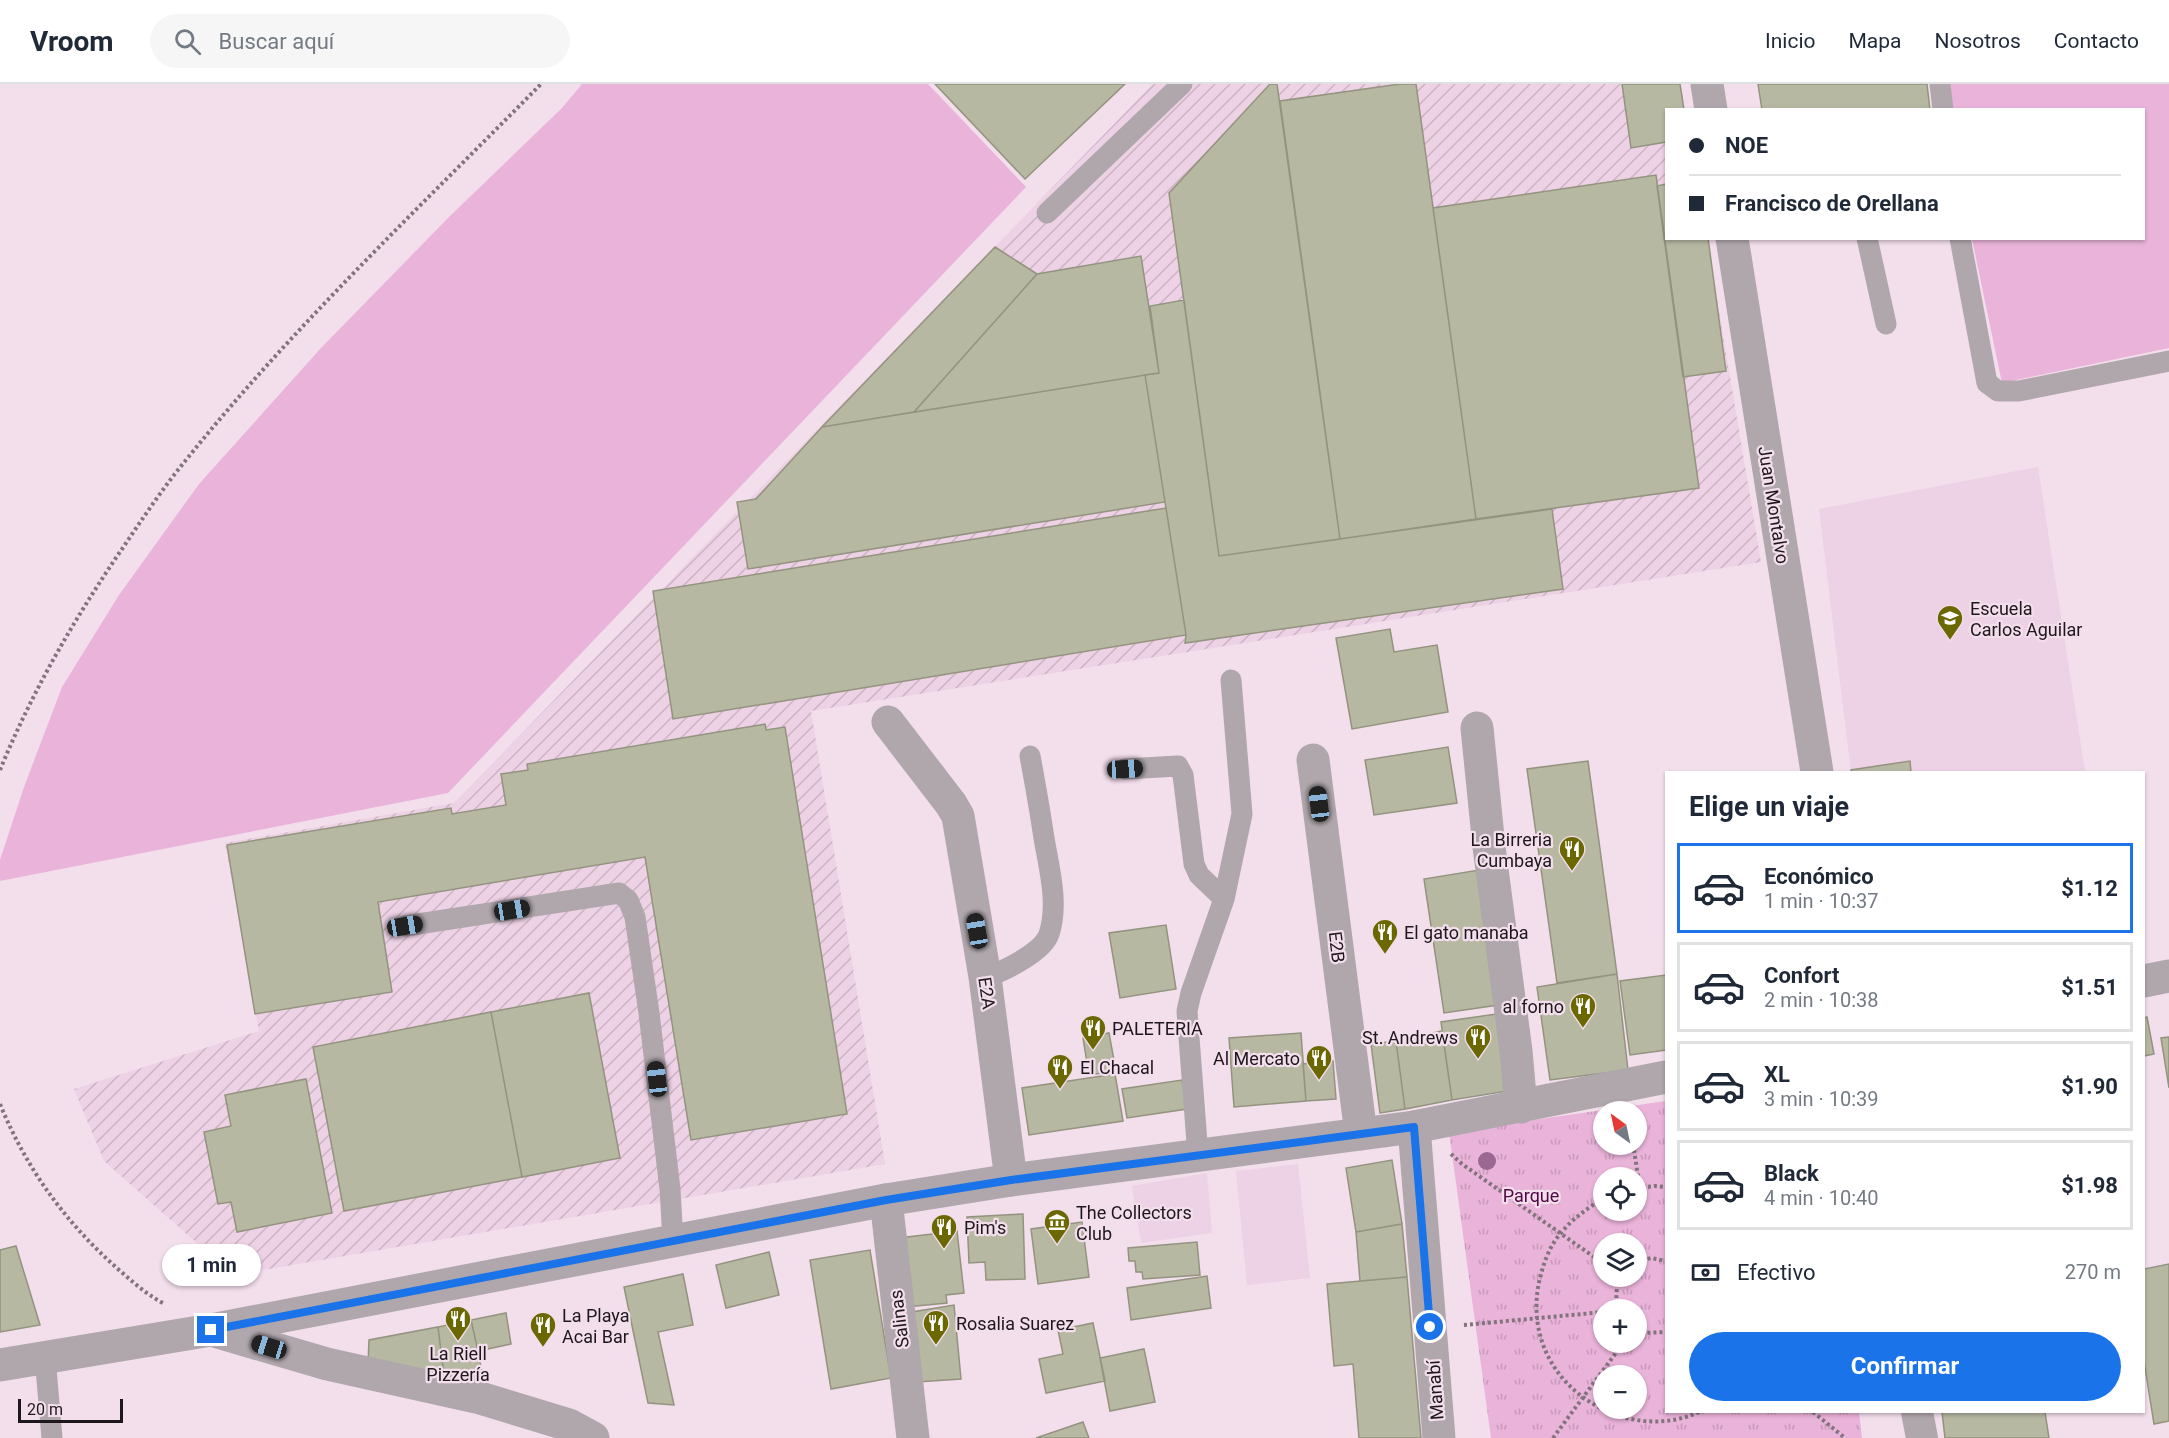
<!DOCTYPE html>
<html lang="es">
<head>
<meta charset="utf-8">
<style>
  body { margin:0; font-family:Roboto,sans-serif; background:#f6f6f7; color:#1f2937; height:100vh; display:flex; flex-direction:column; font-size:22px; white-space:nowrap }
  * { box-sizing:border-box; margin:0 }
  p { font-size:20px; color:#747a83 }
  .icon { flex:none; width:33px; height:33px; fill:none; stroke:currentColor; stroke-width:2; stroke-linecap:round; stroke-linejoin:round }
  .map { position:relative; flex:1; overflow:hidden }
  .panel { position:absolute; left:1665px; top:687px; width:480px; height:642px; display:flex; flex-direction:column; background:#fff; border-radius:0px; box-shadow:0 2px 4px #0004 }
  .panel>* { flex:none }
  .hud { position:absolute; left:1665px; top:24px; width:480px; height:132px; border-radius:0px; box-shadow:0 2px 4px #0004; display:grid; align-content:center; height:132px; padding:0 24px; background:#fff }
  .needle { width:39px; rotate:327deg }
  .fabs { position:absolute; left:1593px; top:1017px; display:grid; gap:12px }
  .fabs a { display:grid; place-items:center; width:54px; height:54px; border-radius:50%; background:#fff; box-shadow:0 2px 4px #0004; font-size:30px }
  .scale { position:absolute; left:18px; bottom:15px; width:105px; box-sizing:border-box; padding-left:6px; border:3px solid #1e171c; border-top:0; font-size:16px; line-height:21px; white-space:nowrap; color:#1e171c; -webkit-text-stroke:4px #f3deec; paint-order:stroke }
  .end { position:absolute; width:27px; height:27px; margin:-14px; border:8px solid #1a73e8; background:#fff; box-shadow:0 0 0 3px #fff }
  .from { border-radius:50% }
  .bubble { position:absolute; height:42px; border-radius:21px; background:#fff; box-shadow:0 2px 4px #0004; font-size:20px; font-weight:700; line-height:42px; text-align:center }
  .car { position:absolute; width:18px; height:36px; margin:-18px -9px; border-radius:8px; box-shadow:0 0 4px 2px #0007; background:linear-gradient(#222 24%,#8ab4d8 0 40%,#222 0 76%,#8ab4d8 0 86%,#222 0) }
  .hud b { display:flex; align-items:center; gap:21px; height:57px; font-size:22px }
  .hud b+b { border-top:2px solid #e0e1e3 }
  .hud i { width:15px; height:15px; background:#1f2937 }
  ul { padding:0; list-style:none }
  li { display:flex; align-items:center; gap:18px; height:90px; margin:0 12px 9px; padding:0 12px; border:3px solid #e0e1e3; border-radius:0px }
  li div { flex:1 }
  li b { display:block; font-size:22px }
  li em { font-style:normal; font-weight:700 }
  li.selected { border-color:#1a73e8 }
  li>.icon { width:54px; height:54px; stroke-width:1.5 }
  h2 { padding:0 24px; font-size:27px; line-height:72px }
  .pay { display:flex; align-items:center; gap:15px; height:66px; padding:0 24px; font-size:22px }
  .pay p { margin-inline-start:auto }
  .action { display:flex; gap:12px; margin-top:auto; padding:12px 24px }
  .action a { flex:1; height:69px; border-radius:36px; background:#1a73e8; color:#fff; font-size:24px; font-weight:700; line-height:69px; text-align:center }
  header { display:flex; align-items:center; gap:36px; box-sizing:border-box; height:84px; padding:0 30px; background:#fff; border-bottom:2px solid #e0e1e3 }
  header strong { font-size:28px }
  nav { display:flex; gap:33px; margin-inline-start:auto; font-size:21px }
  .search { width:420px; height:54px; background:#f6f6f7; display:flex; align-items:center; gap:15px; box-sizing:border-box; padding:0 21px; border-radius:33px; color:#747a83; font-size:22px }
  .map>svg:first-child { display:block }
</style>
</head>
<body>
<header>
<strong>Vroom</strong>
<div class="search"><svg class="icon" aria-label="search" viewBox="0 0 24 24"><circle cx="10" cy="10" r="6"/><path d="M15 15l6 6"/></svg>Buscar aquí</div>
<nav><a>Inicio</a><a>Mapa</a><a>Nosotros</a><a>Contacto</a></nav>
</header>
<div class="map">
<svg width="2169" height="1354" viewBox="0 0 2169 1354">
  <defs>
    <pattern id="industrial-furrows" width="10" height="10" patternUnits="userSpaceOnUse" patternTransform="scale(1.5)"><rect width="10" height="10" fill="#edd1e4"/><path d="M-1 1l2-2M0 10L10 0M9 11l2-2" fill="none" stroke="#cbb3c3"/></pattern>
    <pattern id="park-tufts" width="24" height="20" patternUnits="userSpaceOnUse" patternTransform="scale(1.5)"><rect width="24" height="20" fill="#eab3da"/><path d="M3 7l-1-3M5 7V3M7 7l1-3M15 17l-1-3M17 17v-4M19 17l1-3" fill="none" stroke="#c899ba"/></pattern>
  </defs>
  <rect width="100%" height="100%" fill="#f3deec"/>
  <path fill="#edd1e4" d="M2038,383L2085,688H1851L1819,425Z
    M1298,1080L1310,1194L1247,1201L1236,1087Z
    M1207,1089L1212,1149L1141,1159L1132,1102Z"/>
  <path fill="url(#industrial-furrows)" d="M1153,0H1681L1685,25L1666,26V154L1707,155L1761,478L811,627L885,1080L233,1191L104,1077L74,1005L259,947L225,759L454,719Z"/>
  <path fill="#eab3da" d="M582,0H928L1026,103L448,709L0,797V776L24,703L62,603L119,511L199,400L321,264L450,132L562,24Z
    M1940,0H2169V264L2002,299L1972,155L2144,154V26L1945,25Z"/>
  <path fill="url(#park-tufts)" fill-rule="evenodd" d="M1666,1017V1328H1859L1862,1354H1491L1449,1048ZM1604,1028H1636V1060H1604ZM1604,1094H1636V1126H1604ZM1604,1160H1636V1192H1604ZM1604,1226H1636V1258H1604ZM1604,1292H1636V1324H1604Z"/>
  <path fill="#b7b8a2" stroke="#93937f" stroke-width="1.5" d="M935,0H1125L1025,95Z
    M1270,0H1277L1340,455L1219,472L1169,109Z
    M1400,0H1416L1476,435L1340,455L1280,17Z
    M1622,0H1680L1684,26H1666V58L1631,64Z
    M1758,0H1927L1930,26H1762Z
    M1656,91L1699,404L1476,435L1433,124Z
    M1666,100V154H1708L1726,287L1683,293L1657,102Z
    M995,163L1037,190L914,328L822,343Z
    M1141,172L1159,289L914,328L1037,190Z
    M1184,216L1219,472L1552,425L1563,505L1185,559L1186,551L1145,291L1159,289L1150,222Z
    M1145,291L1165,418L748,485L737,418L756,415L822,343Z
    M1166,424L1186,551L673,635L653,507Z
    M1390,545L1394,568L1437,561L1448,628L1352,645L1336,554Z
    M765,640L766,646L785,643L847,1030L691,1056L645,773L378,818L392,908L255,930L227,761L451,724L452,730L506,721L501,690L528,686L527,680Z
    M1448,663L1457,719L1374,731L1365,676Z
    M1588,677L1617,890L1557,899L1527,685Z
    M1910,677L1911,688H1851V686Z
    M1479,786L1498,921L1444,929L1424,795Z
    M1166,841L1176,905L1120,914L1109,849Z
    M1617,890L1628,986L1550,996L1537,903Z
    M1666,891V966L1630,971L1620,897Z
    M589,909L620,1074L522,1093L491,928Z
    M491,928L522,1093L344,1127L313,963Z
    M1503,929L1514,1006L1452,1016L1441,938Z
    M2147,933L2154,970L2144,972V934Z
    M1442,947L1452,1016L1405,1025L1396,957Z
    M1109,949L1116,987L1089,991L1083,954Z
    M1301,949L1306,1017L1234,1023L1229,954Z
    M2169,953V1004L2161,954Z
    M1396,957L1405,1025L1380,1029L1371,960Z
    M1333,977L1336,1015L1306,1017L1303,980Z
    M1115,990L1123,1037L1029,1051L1022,1004Z
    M306,995L332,1129L237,1148L231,1118L218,1120L204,1048L231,1042L225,1011Z
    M1182,996L1187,1025L1127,1034L1122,1005Z
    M1392,1076L1402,1140L1356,1148L1346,1084Z
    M1023,1130L1025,1195L986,1196L985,1178L969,1179L967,1133Z
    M1082,1138L1089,1193L1038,1200L1031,1145Z
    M1402,1140L1407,1193L1360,1197L1356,1148Z
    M957,1147L964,1209L946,1211L947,1219L906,1223L899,1154Z
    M1197,1158L1200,1191L1143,1195L1142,1188H1136L1135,1177H1129L1128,1164Z
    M16,1162L40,1241L0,1248V1166Z
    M870,1166L891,1294L831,1305L810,1176Z
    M769,1168L779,1211L726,1224L716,1181Z
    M2169,1180V1337L2154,1340L2144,1277V1185Z
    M683,1190L693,1241L658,1248L674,1321L648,1319L624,1203Z
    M1207,1192L1211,1224L1131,1236L1127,1204Z
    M1407,1193L1421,1354H1359L1353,1280L1334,1282L1327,1200Z
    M954,1221L961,1295L917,1298L912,1228Z
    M506,1229L511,1260L478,1267L471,1236Z
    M471,1236L478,1267L486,1309L445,1299L438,1243Z
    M1093,1239L1105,1297L1046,1309L1039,1275L1063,1270L1058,1246Z
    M438,1243L445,1299L368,1280L369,1256Z
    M1144,1265L1155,1318L1110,1327L1100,1274Z
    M1942,1328H2045L2049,1354H1945Z
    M1083,1338L1089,1354H1036Z"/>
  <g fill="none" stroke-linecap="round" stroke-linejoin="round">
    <path stroke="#81747d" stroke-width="4" stroke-dasharray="3 3" stroke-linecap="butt" d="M0,686C32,608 73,537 120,468C141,437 162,405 186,376C293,243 421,122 541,0
      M0,1020C27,1086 66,1139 119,1186C133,1198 146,1210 163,1219
      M1633,1060L1640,1104
      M1451,1070L1462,1080L1604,1180
      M1636,1104L1655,1102L1666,1103
      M1604,1114C1588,1124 1573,1134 1561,1149C1551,1160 1545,1175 1541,1190C1523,1255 1560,1314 1623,1333C1647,1340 1676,1339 1699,1328
      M1636,1178L1651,1174L1666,1177
      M1618,1226C1615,1213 1616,1204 1621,1192
      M1464,1241L1604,1228
      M1636,1246L1644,1249L1666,1248
      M1813,1328L1845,1354
      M1553,1354L1624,1258"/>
    <path stroke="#b0a7ad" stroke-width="21" d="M1940,0L1943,26
      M1047,129L1182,0
      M1867,154L1886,240
      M1960,154L1987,299L1998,307H2019L2169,277
      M1125,685L1178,682L1183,691L1194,780L1199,791L1224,815
      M405,842L619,809L628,816L635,833L649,929L670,1105L673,1157
      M985,893C1003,888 1043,868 1049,850C1059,820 1049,784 1044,754C1040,727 1035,699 1030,672
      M1198,1072L1187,927L1191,909L1224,815L1242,730L1231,596
      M45,1273L52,1354"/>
    <path stroke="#b0a7ad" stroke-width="32" d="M1917,1328L1922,1354"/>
    <path stroke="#b0a7ad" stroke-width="33" d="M1707,0L1711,26
      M1732,154L1817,688
      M888,638L951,720L958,732L985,893L1011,1096
      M1477,644L1489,763L1516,967L1521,1023
      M1313,676L1361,1050
      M1414,1043L1439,1354
      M886,1116L913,1354
      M211,1246L327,1280L480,1314L569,1341L593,1354"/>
    <path stroke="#b0a7ad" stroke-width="33" d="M2144,897L2169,892
      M0,1281L211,1246L886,1116L1011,1096L1414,1043L1666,993"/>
  </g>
  <circle fill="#9a6890" cx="1487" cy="1077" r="9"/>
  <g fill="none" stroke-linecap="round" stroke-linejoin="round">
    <path stroke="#1a73e8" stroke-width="8" d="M211,1246L886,1116L1011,1096L1414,1043L1430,1243"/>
  </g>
  <defs>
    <g id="school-pin" transform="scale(1.35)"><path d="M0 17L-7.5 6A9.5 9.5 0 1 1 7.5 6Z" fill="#6b6801" stroke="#f3deec"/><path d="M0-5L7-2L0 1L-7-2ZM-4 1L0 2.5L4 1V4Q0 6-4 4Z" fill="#fff"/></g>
    <g id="restaurant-pin" transform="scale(1.35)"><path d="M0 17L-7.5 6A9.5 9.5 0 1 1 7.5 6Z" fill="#6b6801" stroke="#f3deec"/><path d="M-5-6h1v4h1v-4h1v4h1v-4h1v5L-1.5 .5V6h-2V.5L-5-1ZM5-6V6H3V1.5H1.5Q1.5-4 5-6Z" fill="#fff"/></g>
    <g id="museum-pin" transform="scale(1.35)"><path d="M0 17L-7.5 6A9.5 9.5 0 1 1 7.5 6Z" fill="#6b6801" stroke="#f3deec"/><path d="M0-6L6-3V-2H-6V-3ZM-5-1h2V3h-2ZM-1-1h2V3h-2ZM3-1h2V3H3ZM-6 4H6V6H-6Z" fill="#fff"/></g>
  </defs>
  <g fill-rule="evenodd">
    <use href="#school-pin" x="1950" y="534"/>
    <use href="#restaurant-pin" x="1572" y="765"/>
    <use href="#restaurant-pin" x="1385" y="848"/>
    <use href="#restaurant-pin" x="1583" y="922"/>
    <use href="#restaurant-pin" x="1093" y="944"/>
    <use href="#restaurant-pin" x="1478" y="953"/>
    <use href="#restaurant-pin" x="1319" y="974"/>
    <use href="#restaurant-pin" x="1060" y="983"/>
    <use href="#museum-pin" x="1057" y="1138"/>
    <use href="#restaurant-pin" x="944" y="1143"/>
    <use href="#restaurant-pin" x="458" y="1235"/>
    <use href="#restaurant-pin" x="936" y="1239"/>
    <use href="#restaurant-pin" x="543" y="1241"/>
  </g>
  <g text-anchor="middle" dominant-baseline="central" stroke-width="4.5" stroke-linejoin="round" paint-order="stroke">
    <g font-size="18" fill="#1e171c" stroke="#f3deec">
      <text transform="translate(1774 421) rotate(81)">Juan Montalvo</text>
      <text transform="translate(1337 863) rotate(83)">E2B</text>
      <text transform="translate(987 909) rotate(82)">E2A</text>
      <text transform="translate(899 1235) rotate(-97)">Salinas</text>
      <text transform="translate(1435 1306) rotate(-94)">Manabí</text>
    </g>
    <g font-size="18" fill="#1e171c" stroke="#f3deec" text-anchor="start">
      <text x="1970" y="524">Escuela<tspan x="1970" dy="21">Carlos Aguilar</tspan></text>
      <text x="1552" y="755" text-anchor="end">La Birreria<tspan x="1552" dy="21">Cumbaya</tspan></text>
      <text x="1404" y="848">El gato manaba</text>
      <text x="1564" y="922" text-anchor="end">al forno</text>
      <text x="1112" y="944">PALETERIA</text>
      <text x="1458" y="953" text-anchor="end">St. Andrews</text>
      <text x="1300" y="974" text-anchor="end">Al Mercato</text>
      <text x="1080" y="983">El Chacal</text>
      <text x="1076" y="1128">The Collectors<tspan x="1076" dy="21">Club</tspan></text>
      <text x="964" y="1143">Pim's</text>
      <text x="562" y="1231">La Playa<tspan x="562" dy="21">Acai Bar</tspan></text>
      <text x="956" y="1239">Rosalia Suarez</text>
      <text x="458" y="1269" text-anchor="middle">La Riell<tspan x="458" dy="21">Pizzería</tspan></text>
    </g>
    <g font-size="18" fill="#510844" stroke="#f3deec">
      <text x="1531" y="1111">Parque</text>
    </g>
  </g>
</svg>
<div class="fabs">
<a><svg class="needle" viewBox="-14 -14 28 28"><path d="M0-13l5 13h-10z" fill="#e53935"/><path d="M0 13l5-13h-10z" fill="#747a83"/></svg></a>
<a><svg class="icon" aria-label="locate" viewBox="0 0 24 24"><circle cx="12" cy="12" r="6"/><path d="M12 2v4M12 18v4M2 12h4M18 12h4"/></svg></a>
<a><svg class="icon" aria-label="layers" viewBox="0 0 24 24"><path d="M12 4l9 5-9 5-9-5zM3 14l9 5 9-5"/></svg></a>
<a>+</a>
<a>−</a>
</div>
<div class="scale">20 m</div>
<i class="end from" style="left:1430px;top:1243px"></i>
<i class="end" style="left:211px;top:1246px"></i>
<div class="bubble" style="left:162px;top:1160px;width:99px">1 min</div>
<i class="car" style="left:1125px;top:685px;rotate:87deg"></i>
<i class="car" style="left:1319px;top:720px;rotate:353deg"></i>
<i class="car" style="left:512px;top:826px;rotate:81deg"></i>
<i class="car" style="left:405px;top:842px;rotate:81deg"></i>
<i class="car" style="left:977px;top:847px;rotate:350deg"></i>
<i class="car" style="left:657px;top:995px;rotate:353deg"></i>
<i class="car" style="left:269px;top:1263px;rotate:287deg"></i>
<div class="hud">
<b><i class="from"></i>NOE</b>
<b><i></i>Francisco de Orellana</b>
</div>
<section class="panel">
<h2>Elige un viaje</h2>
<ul>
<li class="selected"><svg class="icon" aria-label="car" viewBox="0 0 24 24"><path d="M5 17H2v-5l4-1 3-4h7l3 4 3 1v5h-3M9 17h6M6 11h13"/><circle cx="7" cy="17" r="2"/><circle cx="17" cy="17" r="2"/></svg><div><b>Económico</b><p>1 min · 10:37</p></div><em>$1.12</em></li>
<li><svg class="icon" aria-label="car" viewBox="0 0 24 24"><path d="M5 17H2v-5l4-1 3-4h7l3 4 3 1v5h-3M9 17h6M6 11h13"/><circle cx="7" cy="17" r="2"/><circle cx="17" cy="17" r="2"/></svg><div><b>Confort</b><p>2 min · 10:38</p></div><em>$1.51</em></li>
<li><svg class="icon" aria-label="car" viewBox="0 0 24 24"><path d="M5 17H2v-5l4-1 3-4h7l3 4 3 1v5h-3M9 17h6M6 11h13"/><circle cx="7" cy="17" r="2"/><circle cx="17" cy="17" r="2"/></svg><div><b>XL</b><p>3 min · 10:39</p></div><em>$1.90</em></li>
<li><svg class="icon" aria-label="car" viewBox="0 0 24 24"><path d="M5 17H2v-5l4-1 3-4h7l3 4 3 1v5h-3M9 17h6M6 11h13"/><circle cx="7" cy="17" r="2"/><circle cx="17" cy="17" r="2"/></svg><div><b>Black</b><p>4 min · 10:40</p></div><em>$1.98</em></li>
</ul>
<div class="pay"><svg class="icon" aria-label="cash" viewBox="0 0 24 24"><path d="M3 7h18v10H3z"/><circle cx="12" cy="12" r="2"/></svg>Efectivo<p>270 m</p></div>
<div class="action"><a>Confirmar</a></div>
</section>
</div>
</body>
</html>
